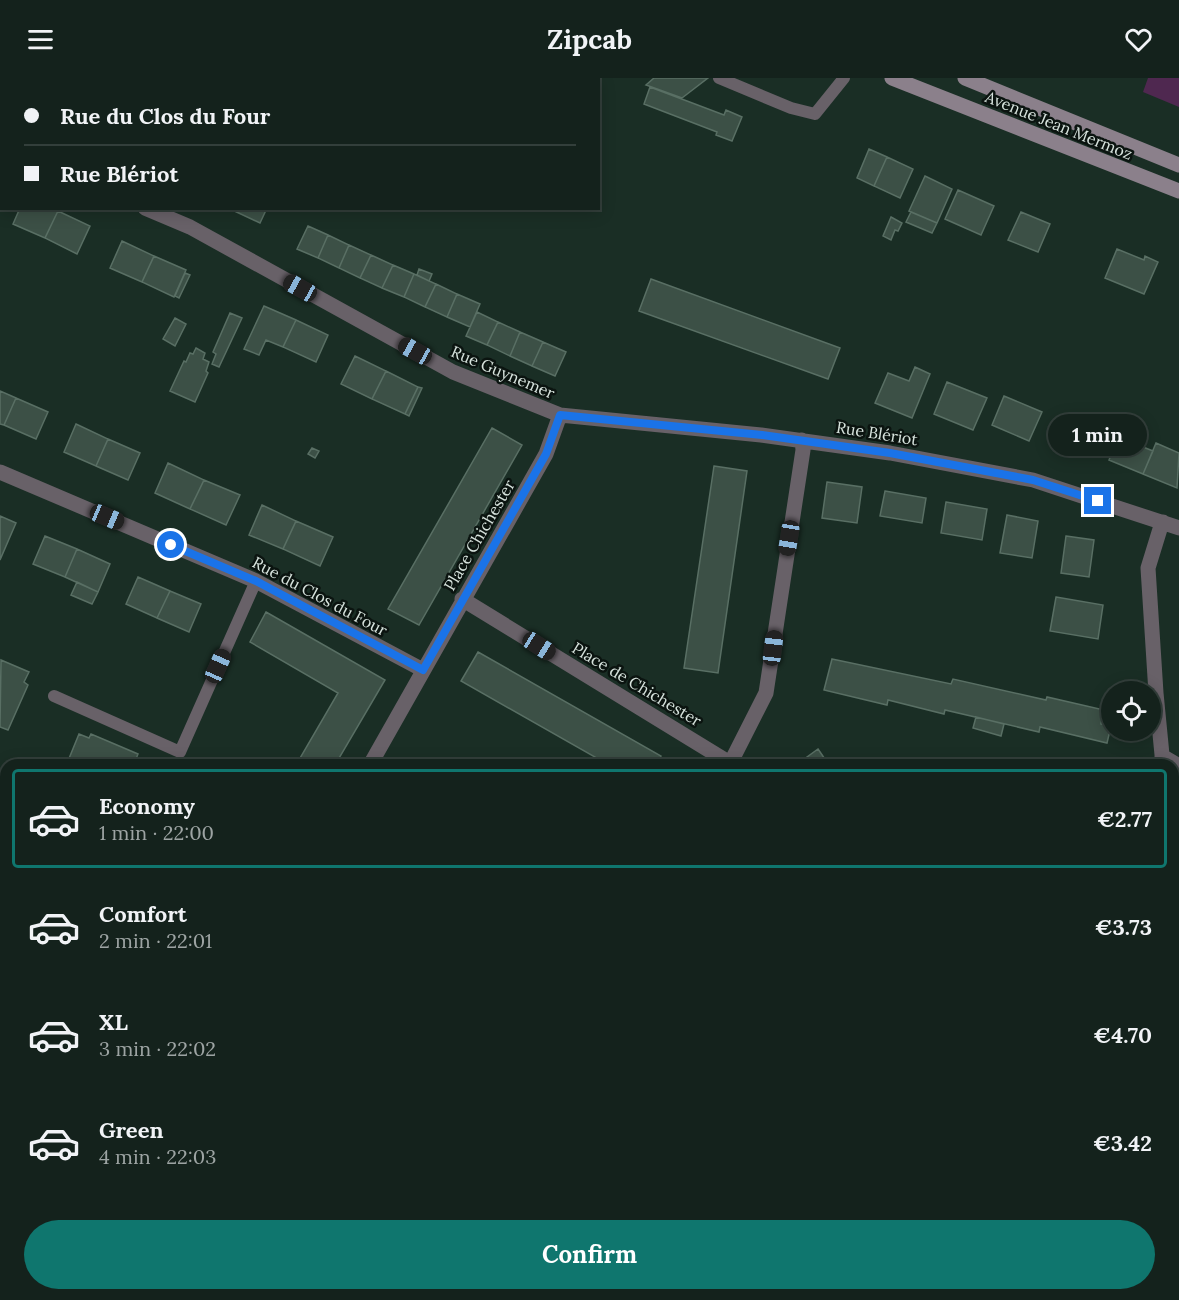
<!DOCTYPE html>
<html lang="en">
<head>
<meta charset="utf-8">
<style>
  body { margin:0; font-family:Lora,serif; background:#1d2a25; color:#f1f3f6; height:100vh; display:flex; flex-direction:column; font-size:22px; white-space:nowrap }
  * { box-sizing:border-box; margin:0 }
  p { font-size:20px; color:#9da4a3 }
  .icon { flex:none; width:33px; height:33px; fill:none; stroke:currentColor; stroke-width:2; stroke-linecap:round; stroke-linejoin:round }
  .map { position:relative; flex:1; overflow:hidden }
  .sheet { position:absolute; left:0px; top:681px; width:1179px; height:542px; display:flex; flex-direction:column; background:#14221c; border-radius:18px 18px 0 0; box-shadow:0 3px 15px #0003,0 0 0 2px #333f3b }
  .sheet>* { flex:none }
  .hud { position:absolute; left:0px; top:0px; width:600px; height:132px; box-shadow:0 3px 15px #0003,0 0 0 2px #333f3b; display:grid; align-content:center; height:132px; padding:0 24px; background:#14221c }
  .fabs { position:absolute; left:1101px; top:603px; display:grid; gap:12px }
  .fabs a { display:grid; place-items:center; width:60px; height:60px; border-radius:50%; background:#14221c; box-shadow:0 3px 15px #0003,0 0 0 2px #333f3b; font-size:30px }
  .end { position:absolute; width:27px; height:27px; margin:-14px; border:8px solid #1a73e8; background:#fff; box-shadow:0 0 0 3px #fff }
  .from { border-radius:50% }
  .bubble { position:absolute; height:42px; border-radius:21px; background:#14221c; box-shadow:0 3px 15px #0003,0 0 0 2px #333f3b; font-size:20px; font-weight:800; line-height:42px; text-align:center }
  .car { position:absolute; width:18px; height:36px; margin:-18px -9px; border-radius:8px; box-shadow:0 0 4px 2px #0007; background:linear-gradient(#222 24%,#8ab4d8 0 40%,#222 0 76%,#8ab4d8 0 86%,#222 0) }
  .hud b { display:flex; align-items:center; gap:21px; height:57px; font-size:22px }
  .hud b+b { border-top:2px solid #333f3b }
  .hud i { width:15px; height:15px; background:#f1f3f6 }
  ul { padding:10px 0 0; list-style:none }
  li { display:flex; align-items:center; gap:18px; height:99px; margin:0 12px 9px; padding:0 12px; border:3px solid transparent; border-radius:6px }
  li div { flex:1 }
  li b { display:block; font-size:22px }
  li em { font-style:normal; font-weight:800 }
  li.current { border-color:#0f766e }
  li>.icon { width:54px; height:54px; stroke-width:1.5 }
  .button { display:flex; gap:12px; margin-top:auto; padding:12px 24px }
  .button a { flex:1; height:69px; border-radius:36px; background:#0f766e; color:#fff; font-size:24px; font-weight:800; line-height:69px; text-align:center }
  header { display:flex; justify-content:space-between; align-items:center; height:78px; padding:0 24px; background:#14221c; font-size:27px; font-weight:800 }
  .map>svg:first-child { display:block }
</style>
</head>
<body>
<header><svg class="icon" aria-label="menu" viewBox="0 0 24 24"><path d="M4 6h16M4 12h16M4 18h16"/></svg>Zipcab<svg class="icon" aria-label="heart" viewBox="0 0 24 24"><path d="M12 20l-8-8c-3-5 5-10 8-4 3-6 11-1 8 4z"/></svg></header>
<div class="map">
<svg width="1179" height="1222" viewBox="0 0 1179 1222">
  <rect width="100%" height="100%" fill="#1a2e25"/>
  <path fill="#4f2850" d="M1148,0H1179V29L1143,14Z"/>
  <path fill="#3c5046" stroke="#596f64" stroke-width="1.5" d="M654,0H708L682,20L646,7Z
    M650,9L724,37L726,32L742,39L732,63L716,57L717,54L644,26Z
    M869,71L887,79L874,108L857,100Z
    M887,79L913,91L900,120L874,108Z
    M925,98L952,111L937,145L909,133Z
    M958,112L994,128L981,157L945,141Z
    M20,130H51L58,133L45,160L13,146Z
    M228,130H267L260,145Z
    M58,133L90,148L77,176L45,160Z
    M911,134L937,145L932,155L906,144Z
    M1021,134L1050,146L1038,174L1008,162Z
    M891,139L902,145L898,153L895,152L891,162L883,158Z
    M308,148L328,157L318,180L297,171Z
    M328,157L349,167L339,190L318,180Z
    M122,163L154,178L142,204L110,190Z
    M349,167L371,177L360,200L339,190Z
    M1117,171L1144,182L1145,178L1158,184L1144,216L1105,200Z
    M371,177L393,187L382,210L360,200Z
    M154,178L186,192L174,219L142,204Z
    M393,187L414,196L404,219L382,210Z
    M419,191L432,196L429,203L417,197Z
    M185,195L190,197L179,220L175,218Z
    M414,196L436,206L425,229L404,219Z
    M651,201L840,270L828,301L639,233Z
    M436,206L457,216L447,239L425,229Z
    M457,216L480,226L470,249L447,239Z
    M264,228L296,242L283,269L266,262L259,277L244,271Z
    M477,234L498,244L487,267L466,258Z
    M230,235L242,240L219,289L212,286L216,276L213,274Z
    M175,240L186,246L175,268L163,261Z
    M296,242L328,257L316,284L283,269Z
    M498,244L520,254L510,278L487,267Z
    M520,254L543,264L532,288L510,278Z
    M543,264L566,274L555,298L532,288Z
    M196,270L205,275L203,281L209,284L206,293L208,295L195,324L170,313L184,283L186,284L190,275L193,276Z
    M355,278L386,293L372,321L341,306Z
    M915,289L930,296L912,340L875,325L888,295L909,303Z
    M386,293L418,309L405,336L372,321Z
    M947,304L987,320L973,352L934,336Z
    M418,309L422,310L409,338L405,336Z
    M0,313L16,320L4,347L0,346Z
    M1004,318L1042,334L1029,363L992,347Z
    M16,320L48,334L36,361L4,347Z
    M1062,338L1097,352L1086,378L1051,364Z
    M76,346L108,361L96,388L64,374Z
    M492,350L522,367L419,547L388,531Z
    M1118,359L1153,373L1143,396L1109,382Z
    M108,361L140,375L128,402L96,388Z
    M1156,365L1179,375L1177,410L1143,396Z
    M312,370L319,373L315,380L308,376Z
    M168,385L204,402L190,431L155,415Z
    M714,388L747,393L718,595L684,590Z
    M204,402L240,417L226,447L190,431Z
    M827,404L862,409L857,445L822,440Z
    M885,413L926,420L922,445L880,438Z
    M946,424L987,431L982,462L941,455Z
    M262,427L296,443L283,471L249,457Z
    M1007,437L1038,443L1032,480L1000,475Z
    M0,438L16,445L0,482Z
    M296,443L333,459L320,488L283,471Z
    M45,458L77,471L65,499L33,486Z
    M1066,458L1094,462L1089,499L1061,495Z
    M77,471L110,486L98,514L65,499Z
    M138,499L170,513L157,540L126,526Z
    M77,504L98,514L92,526L71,517Z
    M170,513L201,526L189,554L157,540Z
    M1056,519L1103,527L1098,561L1050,553Z
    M266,534L385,602L335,687H296L338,615L250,564Z
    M478,574L661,678L659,683L665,687H609L461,603Z
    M832,581L951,606L953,601L1046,622L1047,619L1104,632L1101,646L1111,648L1107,665L1040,649L1039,654L945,632L944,636L888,622L887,627L824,612Z
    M1,582L29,594L24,604L28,607L8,652L0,649Z
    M976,639L1004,646L1001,658L973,650Z
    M79,656L89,660L91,656L138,676L136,681L145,685L144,687H76L68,683Z
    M818,671L829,687H796Z
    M0,840L6,844V869L0,880Z
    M1173,882L1179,886V915L1173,926Z
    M0,908L6,912V937L0,933Z
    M5,966L6,993L0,1000V972Z
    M1174,1009L1179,1012V1044L1173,1040Z
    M6,1012V1029L0,1023V1019Z
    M0,1029L6,1035V1072L0,1066Z
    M0,1084L6,1091V1103L3,1106L0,1103Z
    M1173,1127L1179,1131L1178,1170L1173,1167Z
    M100,1216H149L153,1220L156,1216H188L184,1222H105Z
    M240,1216H283L290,1222H246Z
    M357,1216H388L385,1222H354Z
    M1062,1216H1096L1092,1222H1059Z"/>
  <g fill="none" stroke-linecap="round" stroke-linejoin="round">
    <path stroke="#686168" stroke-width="12" d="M719,0L791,30L815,36L844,0
      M54,618L180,674L256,503"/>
    <path stroke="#686168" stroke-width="15" d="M0,69H2
      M145,130L190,149L453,294L560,337L761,357L890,375L1033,402L1179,450
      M0,394L256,503L423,592
      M462,521L733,687
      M1162,678L1179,688
      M731,684L766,615L803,372L802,362
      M370,687L546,376L560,337
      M1163,687L1156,615L1148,490L1160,451L1163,444
      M0,945L6,949
      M1173,1082L1179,1086"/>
    <path stroke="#686168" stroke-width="15" d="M0,1139L6,1146
      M76,1216L82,1222"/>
    <path stroke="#8b808b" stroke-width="15" d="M892,0L1179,113
      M965,0L1179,87"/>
  </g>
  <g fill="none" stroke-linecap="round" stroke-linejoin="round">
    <path stroke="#1a73e8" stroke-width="8" d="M171,467L256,503L423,592L546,376L560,337L762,357L890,375L1033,402L1098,423"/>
  </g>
  <g text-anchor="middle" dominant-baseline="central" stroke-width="5" stroke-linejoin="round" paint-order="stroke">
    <g font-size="16" fill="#d7e3dd" stroke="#0b1410">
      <text transform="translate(1059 47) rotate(22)">Avenue Jean Mermoz</text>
      <text transform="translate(503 294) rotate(23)">Rue Guynemer</text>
      <text transform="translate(877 355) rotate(9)">Rue Blériot</text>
      <text transform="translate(479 457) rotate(-60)">Place Chichester</text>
      <text transform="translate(320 518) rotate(28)">Rue du Clos du Four</text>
      <text transform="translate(637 606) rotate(31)">Place de Chichester</text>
    </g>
  </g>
</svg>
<div class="fabs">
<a><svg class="icon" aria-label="locate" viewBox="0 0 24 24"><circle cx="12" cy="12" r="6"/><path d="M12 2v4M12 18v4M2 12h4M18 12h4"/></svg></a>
</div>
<i class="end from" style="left:171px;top:467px"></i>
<i class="end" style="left:1098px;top:423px"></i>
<div class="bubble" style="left:1048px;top:336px;width:99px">1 min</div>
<i class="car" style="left:300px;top:210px;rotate:299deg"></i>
<i class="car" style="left:415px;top:273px;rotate:299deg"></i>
<i class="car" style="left:107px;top:439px;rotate:113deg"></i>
<i class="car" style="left:789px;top:460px;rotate:189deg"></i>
<i class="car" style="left:539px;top:568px;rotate:122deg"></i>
<i class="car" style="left:773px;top:570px;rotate:7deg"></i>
<i class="car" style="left:218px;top:588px;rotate:24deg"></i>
<div class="hud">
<b><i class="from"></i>Rue du Clos du Four</b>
<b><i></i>Rue Blériot</b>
</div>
<section class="sheet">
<ul>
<li class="current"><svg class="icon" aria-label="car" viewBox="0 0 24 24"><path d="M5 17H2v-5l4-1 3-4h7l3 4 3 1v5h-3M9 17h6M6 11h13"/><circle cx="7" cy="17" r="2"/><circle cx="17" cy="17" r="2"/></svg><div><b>Economy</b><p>1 min · 22:00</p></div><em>€2.77</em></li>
<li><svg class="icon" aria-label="car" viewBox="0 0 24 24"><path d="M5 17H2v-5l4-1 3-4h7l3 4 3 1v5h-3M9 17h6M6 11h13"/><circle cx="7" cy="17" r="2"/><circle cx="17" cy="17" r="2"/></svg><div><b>Comfort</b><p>2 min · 22:01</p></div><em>€3.73</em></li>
<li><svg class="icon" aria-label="car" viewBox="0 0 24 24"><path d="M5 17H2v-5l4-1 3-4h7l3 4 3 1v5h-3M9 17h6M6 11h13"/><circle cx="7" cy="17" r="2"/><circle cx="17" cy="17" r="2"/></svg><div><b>XL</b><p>3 min · 22:02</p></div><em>€4.70</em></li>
<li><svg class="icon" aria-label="car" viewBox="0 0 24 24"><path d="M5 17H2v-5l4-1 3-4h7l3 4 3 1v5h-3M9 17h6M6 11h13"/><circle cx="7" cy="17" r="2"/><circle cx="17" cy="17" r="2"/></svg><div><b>Green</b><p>4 min · 22:03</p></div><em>€3.42</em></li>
</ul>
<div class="button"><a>Confirm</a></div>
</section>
</div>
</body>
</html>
